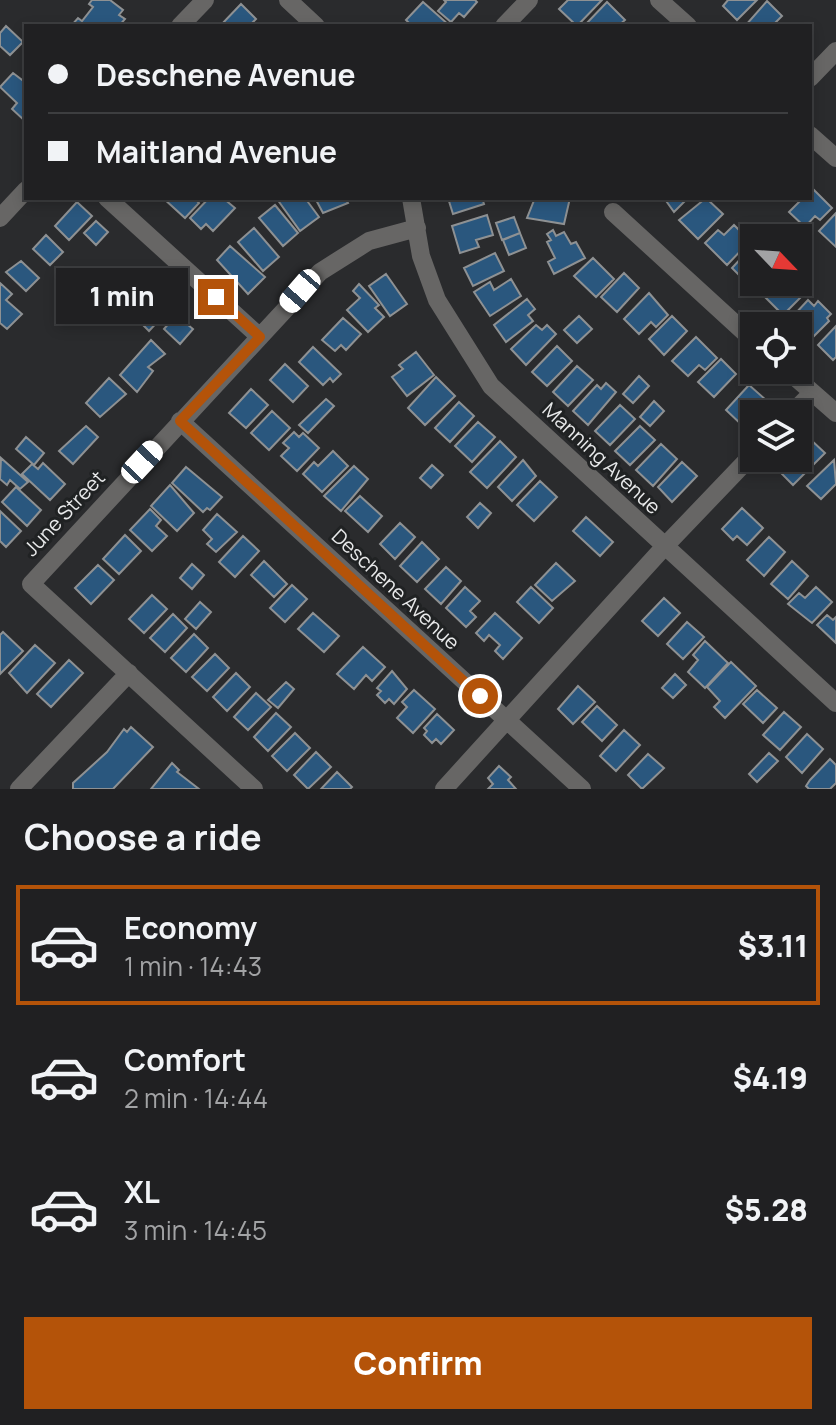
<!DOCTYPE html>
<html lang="en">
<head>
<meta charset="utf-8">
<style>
  body { margin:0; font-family:Manrope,sans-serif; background:#2d2d2f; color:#f1f3f6; height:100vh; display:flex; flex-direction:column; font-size:30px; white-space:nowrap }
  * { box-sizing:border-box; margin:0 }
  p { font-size:26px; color:#a2a3a5 }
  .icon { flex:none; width:44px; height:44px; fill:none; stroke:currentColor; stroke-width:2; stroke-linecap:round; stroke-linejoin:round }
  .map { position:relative; height:789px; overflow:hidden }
  .drawer { display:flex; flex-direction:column; background:#202022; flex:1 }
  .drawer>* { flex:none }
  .hud { position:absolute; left:24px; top:24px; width:788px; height:176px; border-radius:0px; box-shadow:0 4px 12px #0003,0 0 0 2px #3d3e40; display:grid; align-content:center; height:176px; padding:0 24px; background:#202022 }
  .needle { width:52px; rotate:115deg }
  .controls { position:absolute; left:740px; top:224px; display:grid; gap:16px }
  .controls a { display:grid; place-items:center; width:72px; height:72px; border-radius:0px; background:#202022; box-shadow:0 4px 12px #0003,0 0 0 2px #3d3e40; font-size:40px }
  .end { position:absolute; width:36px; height:36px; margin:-18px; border:10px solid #b45309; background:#fff; box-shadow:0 0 0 4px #fff }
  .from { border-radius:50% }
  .bubble { position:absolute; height:56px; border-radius:0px; background:#202022; box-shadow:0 4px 12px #0003,0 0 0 2px #3d3e40; font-size:26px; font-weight:800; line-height:56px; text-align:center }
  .car { position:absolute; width:24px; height:48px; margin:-24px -12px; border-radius:10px; box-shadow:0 0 6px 2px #0007; background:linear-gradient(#fff 24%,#345 0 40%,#fff 0 76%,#345 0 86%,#fff 0) }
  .hud b { display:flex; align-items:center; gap:28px; height:76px; font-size:30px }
  .hud b+b { border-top:2px solid #3d3e40 }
  .hud i { width:20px; height:20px; background:#f1f3f6 }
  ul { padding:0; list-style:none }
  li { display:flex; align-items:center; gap:24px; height:120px; margin:0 16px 12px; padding:0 8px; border:4px solid transparent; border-radius:0px }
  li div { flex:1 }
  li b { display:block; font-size:30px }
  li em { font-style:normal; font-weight:800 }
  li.current { border-color:#b45309 }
  li>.icon { width:72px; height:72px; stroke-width:1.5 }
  h2 { padding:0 24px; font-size:36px; line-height:96px }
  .action { display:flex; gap:16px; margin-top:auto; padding:16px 24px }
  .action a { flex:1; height:92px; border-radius:0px; background:#b45309; color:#fff; font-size:32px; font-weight:800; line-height:92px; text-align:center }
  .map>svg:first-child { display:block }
</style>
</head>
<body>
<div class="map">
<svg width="836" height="789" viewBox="0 0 836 789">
  <rect width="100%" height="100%" fill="#2a2b2d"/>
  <path fill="#2a577e" stroke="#8e9193" stroke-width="2" d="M92,0H110L123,10L119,15L125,19L119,26H71L78,18L82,21L93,7L89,4Z
    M444,0H475L477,2L464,17L459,13L451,22L438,11L446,2Z
    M568,0H602L577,26L559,9Z
    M728,0H757L737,20L723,6Z
    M767,1L782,16L772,26H745Z
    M423,2L450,26H412L406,20Z
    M607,2L625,20L618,26H584Z
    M241,4L256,19L249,26H220Z
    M6,26L23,42L10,55L0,46V33Z
    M13,73L26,83V122L12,109L17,103L0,87Z
    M812,188L832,208L820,220L815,216L805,227L789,212L803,198H810Z
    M163,198H194L199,203L185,218Z
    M209,198H223L235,208L213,231L206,224L201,229L190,218Z
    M305,198L319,217L300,231L277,199Z
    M315,198H345L348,203L323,213Z
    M448,198H482L484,204L453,214Z
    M535,198H570L564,224L527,218Z
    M664,198H688L674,212Z
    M706,198L723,214L698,239L679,220Z
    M77,202L92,216L69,240L55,226Z
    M275,205L298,233L283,246L259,218Z
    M836,213V247L819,231Z
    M487,215L493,235L476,240L479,247L460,253L452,226Z
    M514,217L520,233L502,240L496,223Z
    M96,221L108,232L96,245L84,233Z
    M734,225L750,241L727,265L705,243L718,230L724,235Z
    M254,228L279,257L263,271L238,242Z
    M553,230L556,236L564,232L571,244L576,242L585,258L554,274L548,262L555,258L547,242L551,240L547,234Z
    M520,233L526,248L509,255L503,240Z
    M46,235L63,252L50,265L33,249Z
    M230,246L265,277L248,294L217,260Z
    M495,253L504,271L473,286L464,268Z
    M745,254L754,261V282H764L755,291L732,268Z
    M593,258L614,279L596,297L574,276Z
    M21,261L39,278L26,291L6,272Z
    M135,273L151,287L129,311L113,297Z
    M624,273L639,288L617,312L601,297Z
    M386,274L407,304L390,316L369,286Z
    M511,279L521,296L490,316L474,292L490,282L494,290Z
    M772,282H797L807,291L783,315L761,293Z
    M0,283L12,294L6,300L22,314L7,329L0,323Z
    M359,284L379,305L375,308L384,317L368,332L347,310L360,298L353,291Z
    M156,292L172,306L149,331L134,316Z
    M649,293L668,315L656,327L651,322L639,334L624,319Z
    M527,299L535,309L528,315L533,321L506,342L494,325Z
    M808,300L814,306L818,301L831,314L827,318L829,321L810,340L798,329L802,324L794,315Z
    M176,315L193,329L180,344L164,329Z
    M579,316L592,329L577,343L564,330Z
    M672,316L687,331L664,355L649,339Z
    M343,318L361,334L346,350L341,345L335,351L322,340Z
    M536,325L542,330L547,325L556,334L526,365L511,349Z
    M836,326V357L833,360L818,345Z
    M696,337L717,358L705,370L699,365L688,376L672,361Z
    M151,340L165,354L148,367L153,371L137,392L120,375Z
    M557,346L572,361L547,386L532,372Z
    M313,347L341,374L333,382L330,378L323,385L299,362Z
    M416,352L434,375L407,396L392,377L403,369L399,365Z
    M721,359L736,374L714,397L698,382Z
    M285,364L308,386L293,402L270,380Z
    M577,366L593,380L568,406L553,392Z
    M639,376L649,386L633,403L623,394Z
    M436,377L455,396L425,425L408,408Z
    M109,378L126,394L100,417L86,403Z
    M606,383L616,392L588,425L573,411L597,385L601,389Z
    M749,385L766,400L742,425L726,410Z
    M251,389L268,405L246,428L229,413Z
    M326,399L334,406L308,433L299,425Z
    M654,401L664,411L650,426L640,417Z
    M459,402L474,416L450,442L435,428Z
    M620,405L635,419L610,445L595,431Z
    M272,411L290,428L269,450L251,433Z
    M478,422L495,437L472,462L455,446Z
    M86,426L98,437L73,464L59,451Z
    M640,426L655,440L630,465L615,451Z
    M294,432L299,437L303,433L319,448L297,471L281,456L289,448L283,443Z
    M26,437L44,453L34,465L16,449Z
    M810,439L825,453L793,485L779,471L788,458H798V451Z
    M500,441L516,457L487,488L470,472Z
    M661,444L677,459L653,486L636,470Z
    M333,451L348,466L322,492L303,474L314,462L318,466Z
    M1,458L28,482L20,489L10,480L7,485L0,479Z
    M523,460L536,476L512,501L498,487Z
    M834,460L836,484L821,499L807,486Z
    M682,462L697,476L672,502L658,487Z
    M43,463L65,484L50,500L22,474L32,464L38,469Z
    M432,465L443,475L431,488L420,478Z
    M354,466L368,479L341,511L324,496Z
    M186,467L222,497L210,510L207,508L203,512L172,483Z
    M540,481L557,497L534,521L517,505Z
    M170,485L194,513L177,531L151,506Z
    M16,487L41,510L27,526L2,502Z
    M360,496L382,516L368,532L345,511Z
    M480,503L491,513L478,528L467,517Z
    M742,508L763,528L747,545L737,536L733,540L722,529Z
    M150,509L161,520L156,526L167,536L152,551L130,530Z
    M0,511L21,531L6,547L0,541Z
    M217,514L237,532L216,552L207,544L212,539L203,530Z
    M586,517L613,542L600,556L573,531Z
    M400,523L415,537L395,559L380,544Z
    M125,535L141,551L119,574L103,559Z
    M243,536L259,551L235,577L219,562Z
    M769,537L785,552L764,576L747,560Z
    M422,542L439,559L417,582L400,566Z
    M264,561L287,584L274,597L251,575Z
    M792,561L808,576L788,599L771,584Z
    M556,563L575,581L552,601L535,585Z
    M192,564L204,575L192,589L180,578Z
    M98,565L114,580L91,604L75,588Z
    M446,567L461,581L441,604L425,589Z
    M292,585L307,599L285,622L270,608Z
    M465,587L480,601L470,611L476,617L466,627L446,608Z
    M531,587L553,608L539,623L517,602Z
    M816,587L832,602L812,623L788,604L799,593L805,598Z
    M152,595L167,609L144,633L129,619Z
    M664,598L680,613L658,636L642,621Z
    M200,602L211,612L196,629L185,619Z
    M313,613L339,636L324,652L298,629Z
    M495,613L522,638L503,659L495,651L500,645L489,635L484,641L476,633Z
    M173,614L187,628L165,652L150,638Z
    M827,615L833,620L836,617V643L817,625Z
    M687,622L704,637L683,659L667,644Z
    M3,632L23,651L0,674V635Z
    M194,634L208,648L186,672L171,658Z
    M705,641L728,663L705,688L688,672L698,660L693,655Z
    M35,645L55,663L27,693L9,673Z
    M363,647L385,667L372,681L366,675L354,689L337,674Z
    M215,654L229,668L207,691L192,677Z
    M69,660L83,673L51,707L37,694Z
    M731,662L756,686L725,718L714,707L720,701L707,687Z
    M392,671L407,689L394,704L389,699L385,703L377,695L381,691L377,688Z
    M236,673L250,687L227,711L213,697Z
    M675,674L686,685L673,698L662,688Z
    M286,682L294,689L278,708L268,700Z
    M578,686L595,702L573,724L558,709Z
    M414,690L435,709L413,733L397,718L407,707L402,702Z
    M757,690L777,708L763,723L743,704Z
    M256,693L271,707L248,730L234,717Z
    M597,706L617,725L602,741L582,722Z
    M784,712L801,727L780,750L763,735Z
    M276,713L291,727L268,751L254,737Z
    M437,714L454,730L441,744L436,739L432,743L424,735L427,731L424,728Z
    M131,727L153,747L113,789H73V783L107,752L124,729L127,732Z
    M624,730L640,745L616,771L600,756Z
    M295,733L310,748L287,771L272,756Z
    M807,734L823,749L802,773L786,757Z
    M316,752L331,767L308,789L294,775Z
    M769,753L778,761L757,782L749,774Z
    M648,754L664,768L642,789L628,775Z
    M830,759L836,765V783L830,789H809L806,786L810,780Z
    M172,763L179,770L177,772L199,789H151Z
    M499,766L511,777L508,780L516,789H488L493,784L488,778Z
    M337,772L352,787L350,789H321Z"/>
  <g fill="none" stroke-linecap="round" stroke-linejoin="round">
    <path stroke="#676665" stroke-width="18" d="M288,0L316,26
      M659,0L688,26
      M180,26L205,0
      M504,26L529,0
      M810,78L836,51
      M810,135L836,158
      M107,198L260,337
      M411,198L421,256L437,300L491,386L836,703
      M613,212L754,341
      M0,218L26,190
      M787,370L836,413
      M791,414L812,393
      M180,421L582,789
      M19,789L129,673
      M254,789L31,584L320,272L369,241L417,228
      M444,789L665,546L754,453"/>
  </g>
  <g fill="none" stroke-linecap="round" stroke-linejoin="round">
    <path stroke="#b45309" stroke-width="10" d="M216,297L260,337L180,421L480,696"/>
  </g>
  <g text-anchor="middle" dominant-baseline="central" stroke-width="6" stroke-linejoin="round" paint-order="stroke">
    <g font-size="20" fill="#e8e9ea" stroke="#202223">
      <text transform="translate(602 458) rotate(43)">Manning Avenue</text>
      <text transform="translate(64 513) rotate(-47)">June Street</text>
      <text transform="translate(396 589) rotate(43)">Deschene Avenue</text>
    </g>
  </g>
</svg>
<div class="controls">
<a><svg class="needle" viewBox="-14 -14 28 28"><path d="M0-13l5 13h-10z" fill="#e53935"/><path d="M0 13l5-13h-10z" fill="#a2a3a5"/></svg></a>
<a><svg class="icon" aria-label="locate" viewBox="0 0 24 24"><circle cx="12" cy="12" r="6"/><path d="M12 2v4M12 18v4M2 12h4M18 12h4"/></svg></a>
<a><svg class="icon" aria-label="layers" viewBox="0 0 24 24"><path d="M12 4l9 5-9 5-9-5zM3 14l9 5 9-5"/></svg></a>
</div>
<i class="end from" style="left:480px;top:696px"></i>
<i class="end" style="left:216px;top:297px"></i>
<div class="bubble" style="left:56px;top:268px;width:132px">1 min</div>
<i class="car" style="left:300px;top:291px;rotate:221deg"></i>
<i class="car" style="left:142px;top:462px;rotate:43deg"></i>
<div class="hud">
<b><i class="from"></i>Deschene Avenue</b>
<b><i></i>Maitland Avenue</b>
</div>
</div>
<section class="drawer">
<h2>Choose a ride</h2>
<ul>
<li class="current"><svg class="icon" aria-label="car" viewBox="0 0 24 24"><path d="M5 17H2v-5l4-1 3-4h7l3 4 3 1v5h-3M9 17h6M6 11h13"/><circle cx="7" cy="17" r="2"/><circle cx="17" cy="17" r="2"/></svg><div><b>Economy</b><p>1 min · 14:43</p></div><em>$3.11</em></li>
<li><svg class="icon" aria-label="car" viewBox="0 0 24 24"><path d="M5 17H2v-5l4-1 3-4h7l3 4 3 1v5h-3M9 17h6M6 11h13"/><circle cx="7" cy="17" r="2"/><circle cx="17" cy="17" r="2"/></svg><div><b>Comfort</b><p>2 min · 14:44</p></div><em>$4.19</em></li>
<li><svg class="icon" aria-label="car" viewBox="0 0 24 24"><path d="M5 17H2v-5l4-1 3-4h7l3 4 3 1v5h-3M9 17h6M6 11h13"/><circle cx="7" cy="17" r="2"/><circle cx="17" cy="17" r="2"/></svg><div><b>XL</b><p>3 min · 14:45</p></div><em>$5.28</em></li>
</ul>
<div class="action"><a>Confirm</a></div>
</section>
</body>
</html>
